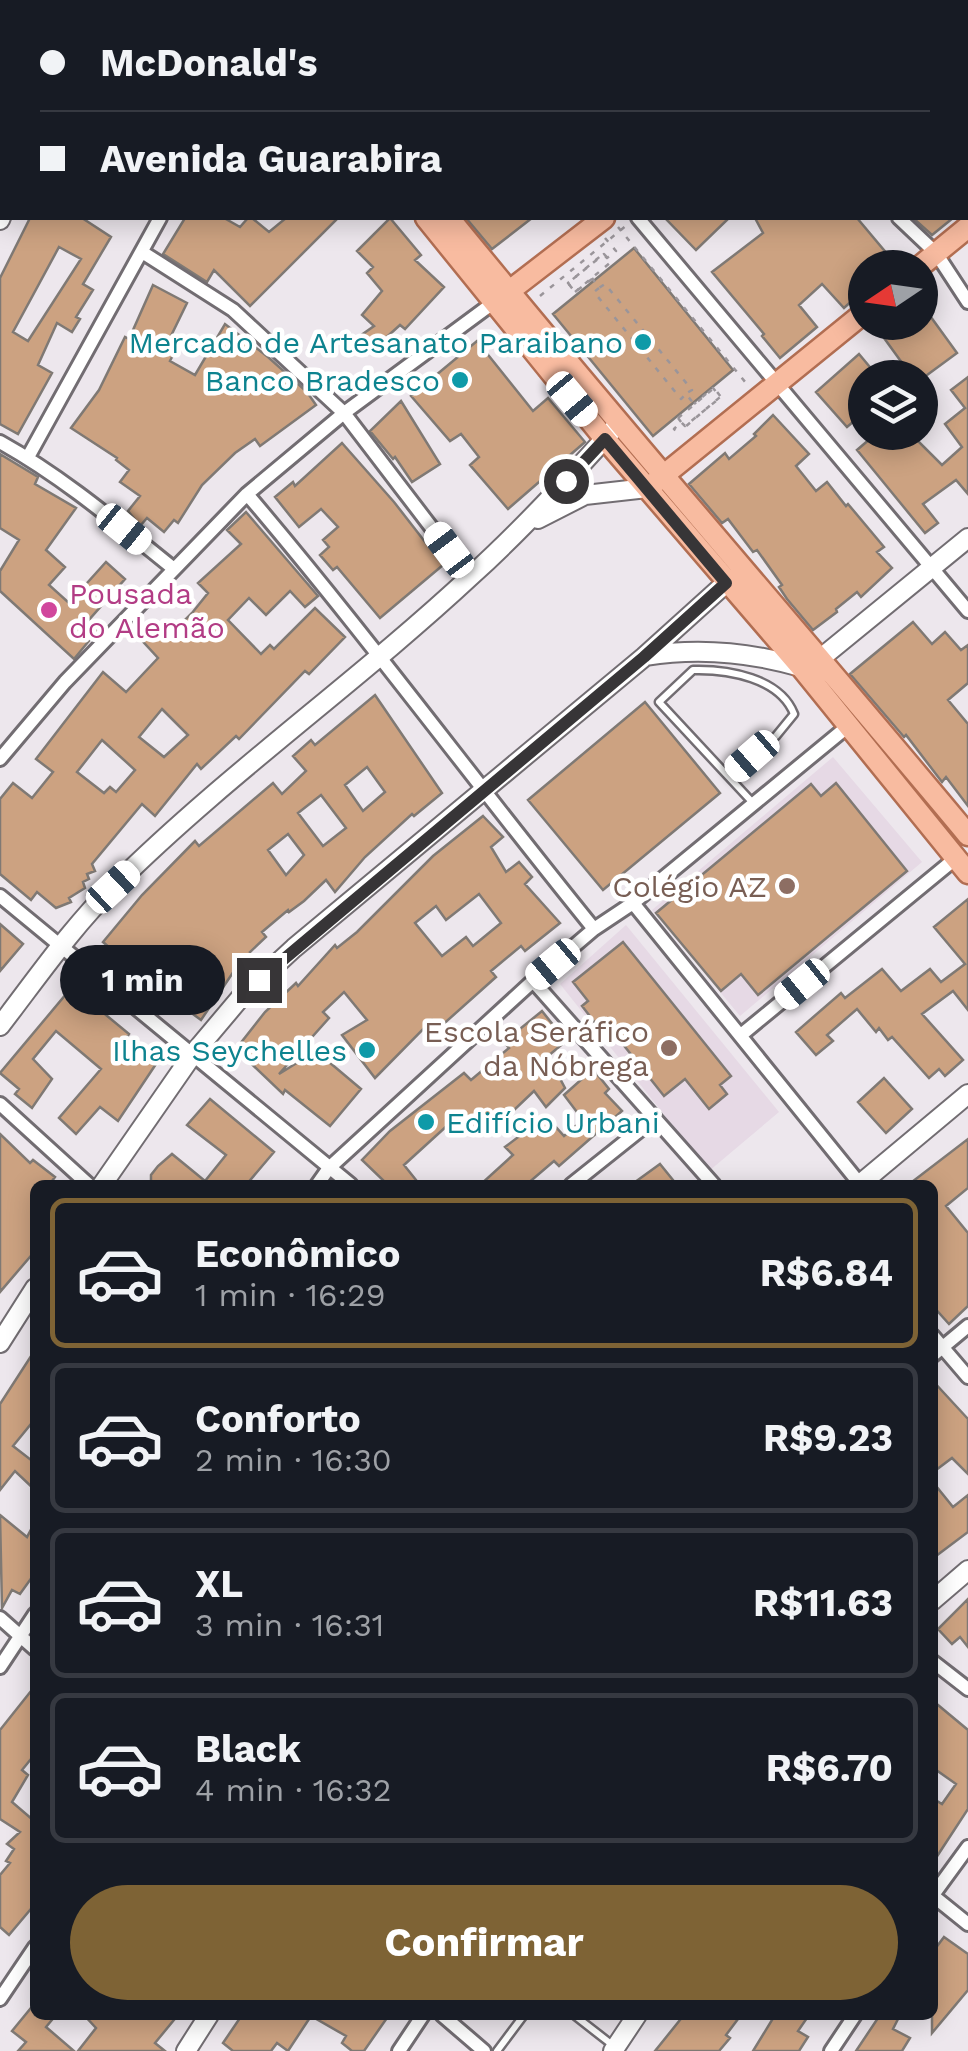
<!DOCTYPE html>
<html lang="pt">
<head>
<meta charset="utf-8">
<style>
  body { margin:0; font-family:"Work Sans",sans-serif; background:#20242c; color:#f1f3f6; height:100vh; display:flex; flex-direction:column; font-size:38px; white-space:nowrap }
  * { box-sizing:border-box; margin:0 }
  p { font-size:32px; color:#9ea1a6 }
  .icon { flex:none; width:55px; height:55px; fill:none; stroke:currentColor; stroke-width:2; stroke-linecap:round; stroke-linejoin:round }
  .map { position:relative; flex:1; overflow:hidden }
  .details { position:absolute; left:30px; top:1180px; width:908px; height:840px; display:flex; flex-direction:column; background:#171b24; border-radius:15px; box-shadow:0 5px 25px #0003 }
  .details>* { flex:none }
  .guide { position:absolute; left:0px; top:0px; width:970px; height:220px; box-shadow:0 5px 25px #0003; display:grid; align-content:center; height:220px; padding:0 40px; background:#171b24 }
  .needle { width:65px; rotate:257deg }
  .controls { position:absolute; left:848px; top:250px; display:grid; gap:20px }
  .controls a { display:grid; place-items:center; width:90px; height:90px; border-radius:50%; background:#171b24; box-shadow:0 5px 25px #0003; font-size:50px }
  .end { position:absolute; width:45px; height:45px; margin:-22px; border:12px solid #373537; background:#fff; box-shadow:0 0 0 5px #fff }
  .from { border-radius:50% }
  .bubble { position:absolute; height:70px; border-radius:35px; background:#171b24; box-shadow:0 5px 25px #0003; font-size:32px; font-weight:700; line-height:70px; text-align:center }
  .car { position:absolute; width:30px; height:60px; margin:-30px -15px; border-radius:12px; box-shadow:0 0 8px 2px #0007; background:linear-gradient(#fff 24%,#345 0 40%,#fff 0 76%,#345 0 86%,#fff 0) }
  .guide b { display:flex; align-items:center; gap:35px; height:95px; font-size:38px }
  .guide b+b { border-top:2px solid #363941 }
  .guide i { width:25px; height:25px; background:#f1f3f6 }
  ul { padding:18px 0 0; list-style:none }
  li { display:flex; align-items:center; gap:30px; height:150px; margin:0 20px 15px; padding:0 20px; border:5px solid #363941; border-radius:15px }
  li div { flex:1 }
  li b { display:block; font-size:38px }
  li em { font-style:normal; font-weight:700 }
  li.active { border-color:#7e6335 }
  li>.icon { width:90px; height:90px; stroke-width:1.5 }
  .action { display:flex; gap:20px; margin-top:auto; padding:20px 40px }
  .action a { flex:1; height:115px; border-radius:60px; background:#7e6335; color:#fff; font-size:40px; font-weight:700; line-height:115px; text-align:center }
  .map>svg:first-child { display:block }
</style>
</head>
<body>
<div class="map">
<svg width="968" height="2051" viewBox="0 0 968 2051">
  <rect width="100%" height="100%" fill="#ede7ed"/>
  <path fill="#e6d9e5" d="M833,757L922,862L740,1016L652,910Z
    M626,925L779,1112L709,1171L560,984Z"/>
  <path fill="#cca281" stroke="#7f7974" stroke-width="2.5" fill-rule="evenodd" d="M30,218H82L111,237L83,284L93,290L76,317L80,319L72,332L57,323L38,365L52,373L18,434L0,424V278ZM59,247L81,259L28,341L13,332Z
    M185,218H224L240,227L248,218H252L269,232L286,218H338L250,306L214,270L207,282L163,254Z
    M390,218L421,255L415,260L444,287L405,329L400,325L368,354L357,338L374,326L362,315L382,291L367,273L373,267L357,251Z
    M466,218H532L492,249Z
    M665,218H729L696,250Z
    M755,218H857L899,268H865V289L844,308L822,284L799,305L817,327L780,358L762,336L764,334L712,272L763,233Z
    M913,218H953L932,235Z
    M634,248L733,370L653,436L553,314Z
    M153,285L187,303L169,340L178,345L170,361L195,375L225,324L268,357L307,392L316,405L260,446L255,439L235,453L202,485L178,523L174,520L164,532L147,518L140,526L128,511L140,496L120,482L129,470L116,460L117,458L71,428L99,390L125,337L129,339Z
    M920,302L957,353L923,378H913L884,338L905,322H920Z
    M477,341L533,411L548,398L585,442L508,509L470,465L479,457L461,434L450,441L411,396Z
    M859,354L879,378H865V412L847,427L816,392Z
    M968,377V494L956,480L923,504L938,523L925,533L857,450L878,432H909L942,465L962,447L945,424L965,408L951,390Z
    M401,401L440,464L412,482L395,457L393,459L370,431Z
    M773,415L809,454L796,466L816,491L827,482L846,506L848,504L884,547L877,552L892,568L861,597L857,592L836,609L837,612L813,630L787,599L779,587L782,585L757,550L753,552L728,519L722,523L689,484L725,453L729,459L756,436L754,434Z
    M342,443L394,502L443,565L380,618L337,567L333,570L320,555L329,547L323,540L338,527L321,509L299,527L275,497L293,482L295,486Z
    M0,454L38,477L35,484L76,508L46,550L65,567L49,585L69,603L106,562L125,579L88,621L98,630L74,659L0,591V571L19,540L0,528Z
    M246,512L318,596L305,607L290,591L266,615L249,598L228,620L261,654L270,645L274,649L315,608L345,637L309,674L305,671L239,739L236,736L201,769L197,764L155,816L142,804L92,864L95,871L87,874L89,879L83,882L85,888L69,898L71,902L56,908L37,892L31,900L0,874V799L13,783L32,798L53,772L36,759L103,672L126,692L158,658L136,634L149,622L169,636L192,613L208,593L198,583L241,544L227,530ZM162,709L188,735L164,757L139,737ZM102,740L135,770L116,792L110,787L104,793L77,772Z
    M913,622L932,644L945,632L961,650L968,645V683L948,700L968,724V806L946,777L942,782L906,735L904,737L850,674Z
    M375,695L442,793L414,816L412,814L365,857L335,892L326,880L304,901L289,912L288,910L262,932L266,937L250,952L255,958L237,973L234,971L201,1020L148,981L103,942L142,895L195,841L199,846L273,783L282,794L306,771L293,756L311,740L315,745ZM367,767L385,792L363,811L345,785ZM321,795L346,828L323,846L298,813ZM288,834L304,855L286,875L268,850Z
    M645,702L720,793L603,890L528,800Z
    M836,783L907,871L758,995L741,974L721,991L656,913L811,784L821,796Z
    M483,816L503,837L491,847L506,872L519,862L532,877L525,884L560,923L525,951L521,946L491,971L496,977L439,1028L432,1020L375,1078L342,1035L367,1020L344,992L323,1012L329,1018L279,1074L316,1051L361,1089L330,1126L285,1090L283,1094L236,1049L265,1012L296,983L298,986L335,945L337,948L357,932L433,856ZM479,894L501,923L473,946L466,937L442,956L415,923L436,906L446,920Z
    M968,899V1010L953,991L922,1014L963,1060L945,1076L939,1069L929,1078L892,1037L888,1040L879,1028L876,1032L857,1009L827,1035L833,1041L816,1055L796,1032L841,993L845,998L882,969L901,991L930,969L941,982L965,964L934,927Z
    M0,924L23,944L0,971Z
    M623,942L731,1076L720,1085L727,1094L709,1109L685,1079L664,1096L610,1028L603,1033L582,1006L588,1001L573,982Z
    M72,987L129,1034L127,1037L160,1058L118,1121L100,1107L76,1134L59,1118L101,1069L56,1031L33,1059L52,1079L32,1108L15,1094L19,1089L0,1073Z
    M542,1011L566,1041L548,1056L565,1088L546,1107L534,1091L512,1112L508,1108L475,1135L461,1113L404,1165L420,1185H388L362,1160L390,1131L464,1073L471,1080L509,1048L504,1042Z
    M593,1069L609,1089L605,1093L622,1111L559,1166L554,1161L526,1185H480L513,1155L505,1147L546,1116L564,1136L583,1120L564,1095Z
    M884,1078L912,1109L886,1133L858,1102Z
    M210,1099L274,1152L246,1185H151V1175L158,1166L172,1154L205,1181L226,1155L187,1125Z
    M0,1134L30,1163L33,1160L55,1177L49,1185H35V1251L0,1292Z
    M968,1139V1188L946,1206L968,1233V1306L949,1324L932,1305V1185H908Z
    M660,1164L677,1185H631Z
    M35,1350V1419L13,1446L35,1463V1490L15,1471L0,1490V1404Z
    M932,1380L968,1419V1474L952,1458L932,1473Z
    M932,1481L953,1507L968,1495V1532L932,1559Z
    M0,1515L27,1537L35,1522V1573L20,1594L12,1590L2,1608Z
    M968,1599V1647L960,1637L952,1644L938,1629Z
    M35,1686V1754L22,1770L28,1775L12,1802L33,1820L35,1818V1904L9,1935L0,1927V1875L10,1863L6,1861L14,1849L7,1844L20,1832L0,1819V1730Z
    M932,1700L968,1730V1809L932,1864V1798L942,1804L956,1784L932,1767Z
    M944,1937L968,1954V1990L932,2033V1953Z
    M35,2003V2015H56L46,2027L74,2051H18L26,2042L12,2031Z
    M84,2015H178L155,2043L165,2051H78L96,2028Z
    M242,2015H389L364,2051H352L342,2043L346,2036L311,2016L288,2051L277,2043L271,2051H233L223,2043Z
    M684,2015H741L726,2035L730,2038L719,2051H655Z
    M775,2015H809L798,2031L808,2037L799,2051H753Z
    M880,2015H900L893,2029L910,2038L902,2051H856Z"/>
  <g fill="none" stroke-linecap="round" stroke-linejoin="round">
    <g stroke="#726d72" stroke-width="11">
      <path id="lane" d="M417,0L418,2
        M729,775L776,736L794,714C780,678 728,669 693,670L659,702L753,803
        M574,2015L615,2047
        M497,2051L524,2015"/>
    </g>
    <g stroke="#726d72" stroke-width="18">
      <path id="street" d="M668,0L671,2
        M898,0L900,2
        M488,2L491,0
        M968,118V119
        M638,218L968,611
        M899,218L936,253L968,302
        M142,252L233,310L344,413L470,578
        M0,442C63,477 118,524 174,569
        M28,457L160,218
        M247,494C367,635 477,785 594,929
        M0,759L65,682L247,494L344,413L493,303
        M0,896L351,1185
        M633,903L860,1184
        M533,981L714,1185
        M741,1035L956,858
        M0,1104L89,1185
        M317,1185L329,1168L533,981L594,929L633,903L847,727
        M571,1185L655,1118
        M932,1335L968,1377
        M932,1356L968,1326
        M0,1618L35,1649
        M932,1661L968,1689
        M0,1667L35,1614
        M968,1847L933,1895H932L968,1924
        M0,1999L35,1947
        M442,2015L484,2051
        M399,2051L423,2015
        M831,2051L855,2015"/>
    </g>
    <g stroke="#726d72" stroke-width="22">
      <path id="secondary" d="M128,2L129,0
        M0,220L2,215
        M538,519L585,495L647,488
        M646,656C699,647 749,652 801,667L821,658L968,538
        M0,1026C37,978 72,927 115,885C227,774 356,683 471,576C524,528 571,476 619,423
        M102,1185L193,1054L241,997L294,948L644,657L726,583
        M859,1185L968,1094
        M0,1343L35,1288
        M932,1601L968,1570
        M186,2051L209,2015
        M613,2051L637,2015"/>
    </g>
    <g stroke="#b26e52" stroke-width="25">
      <path id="primary" d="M256,0L258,2
        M277,0L278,2
        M872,2L876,0
        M426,218L605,439L801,667L968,873
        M449,218C618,426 796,628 968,835
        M918,268L968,227
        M499,299L604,218
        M653,484L865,312"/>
    </g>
    <path stroke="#9a959a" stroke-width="2.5" stroke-dasharray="5 8" stroke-linecap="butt" d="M103,2L104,0
      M0,184L2,179
      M0,196L2,191
      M618,227L746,383
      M605,238L616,251L607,258L603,254L568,283L575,292L611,262
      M592,278L599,288L605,284L692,390L687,393
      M599,288L594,292L681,399L686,394L694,404
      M540,296L627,225
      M678,418L714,388L721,397L685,426L681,422L674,429L680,436"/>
    <use href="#lane" stroke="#fff" stroke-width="6"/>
    <use href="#street" stroke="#fff" stroke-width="12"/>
    <use href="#secondary" stroke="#fff" stroke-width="18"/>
    <use href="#primary" stroke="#f8bba0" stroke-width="20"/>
    <path stroke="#9a959a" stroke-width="2.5" stroke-dasharray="5 8" stroke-linecap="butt" d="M592,279L575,292L568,283L604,254L611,262
      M678,418L685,427L720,397L713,388L694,404"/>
  </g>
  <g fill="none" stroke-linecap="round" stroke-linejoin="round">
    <path stroke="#373537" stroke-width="12" d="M259,980L644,657L726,583L605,439L566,481"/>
  </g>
  <g fill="#0f9aa8" stroke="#fff" stroke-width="4">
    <circle cx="643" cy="342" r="10"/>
    <circle cx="460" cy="380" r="10"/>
    <circle cx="367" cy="1050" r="10"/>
    <circle cx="426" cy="1122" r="10"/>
  </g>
  <circle fill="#d1479c" stroke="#fff" stroke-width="4" cx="49" cy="610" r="10"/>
  <g fill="#8d6e63" stroke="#fff" stroke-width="4">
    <circle cx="787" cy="886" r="10"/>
    <circle cx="669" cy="1048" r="10"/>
  </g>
  <g text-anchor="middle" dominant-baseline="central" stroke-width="9" stroke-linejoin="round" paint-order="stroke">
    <g font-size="30" fill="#0d838f" stroke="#fff" text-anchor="end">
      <text x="623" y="342">Mercado de Artesanato Paraibano</text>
      <text x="440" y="380">Banco Bradesco</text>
      <text x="347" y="1050">Ilhas Seychelles</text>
      <text x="446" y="1122" text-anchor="start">Edifício Urbani</text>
    </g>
    <g font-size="30" fill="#b23c85" stroke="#fff" text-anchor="start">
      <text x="69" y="593">Pousada<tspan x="69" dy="34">do Alemão</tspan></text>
    </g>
    <g font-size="30" fill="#785e54" stroke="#fff" text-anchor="end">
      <text x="767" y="886">Colégio AZ</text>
      <text x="649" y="1031">Escola Seráfico<tspan x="649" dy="34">da Nóbrega</tspan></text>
    </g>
  </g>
</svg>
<div class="controls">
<a><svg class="needle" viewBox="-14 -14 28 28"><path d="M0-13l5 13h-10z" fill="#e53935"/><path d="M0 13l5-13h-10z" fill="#9ea1a6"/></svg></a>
<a><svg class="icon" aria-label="layers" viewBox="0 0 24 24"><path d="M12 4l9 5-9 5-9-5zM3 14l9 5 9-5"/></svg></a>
</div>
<i class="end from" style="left:566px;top:481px"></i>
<i class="end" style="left:259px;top:980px"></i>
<div class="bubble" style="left:60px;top:945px;width:165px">1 min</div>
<i class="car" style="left:572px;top:399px;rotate:140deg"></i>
<i class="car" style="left:124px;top:529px;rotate:129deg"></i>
<i class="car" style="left:449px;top:550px;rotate:323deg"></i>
<i class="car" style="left:752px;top:756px;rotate:229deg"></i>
<i class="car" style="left:113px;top:887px;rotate:47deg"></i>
<i class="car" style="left:553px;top:964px;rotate:230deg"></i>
<i class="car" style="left:802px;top:984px;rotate:231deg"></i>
<div class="guide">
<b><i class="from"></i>McDonald's</b>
<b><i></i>Avenida Guarabira</b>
</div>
<section class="details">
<ul>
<li class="active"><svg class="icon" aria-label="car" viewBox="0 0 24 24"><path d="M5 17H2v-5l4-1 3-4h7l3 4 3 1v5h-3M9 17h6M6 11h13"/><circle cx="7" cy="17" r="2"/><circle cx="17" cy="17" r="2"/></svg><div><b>Econômico</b><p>1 min · 16:29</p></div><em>R$6.84</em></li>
<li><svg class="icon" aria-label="car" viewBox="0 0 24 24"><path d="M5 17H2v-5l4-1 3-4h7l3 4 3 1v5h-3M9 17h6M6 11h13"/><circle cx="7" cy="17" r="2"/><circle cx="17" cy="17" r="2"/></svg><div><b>Conforto</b><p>2 min · 16:30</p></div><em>R$9.23</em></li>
<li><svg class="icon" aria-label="car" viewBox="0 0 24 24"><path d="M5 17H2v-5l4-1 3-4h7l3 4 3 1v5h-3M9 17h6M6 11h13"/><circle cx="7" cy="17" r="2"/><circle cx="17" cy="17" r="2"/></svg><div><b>XL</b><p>3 min · 16:31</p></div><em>R$11.63</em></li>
<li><svg class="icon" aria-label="car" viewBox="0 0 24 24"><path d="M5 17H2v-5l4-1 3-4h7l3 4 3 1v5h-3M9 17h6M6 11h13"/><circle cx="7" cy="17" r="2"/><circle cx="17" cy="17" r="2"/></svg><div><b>Black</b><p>4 min · 16:32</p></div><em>R$6.70</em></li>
</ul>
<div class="action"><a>Confirmar</a></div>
</section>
</div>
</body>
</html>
